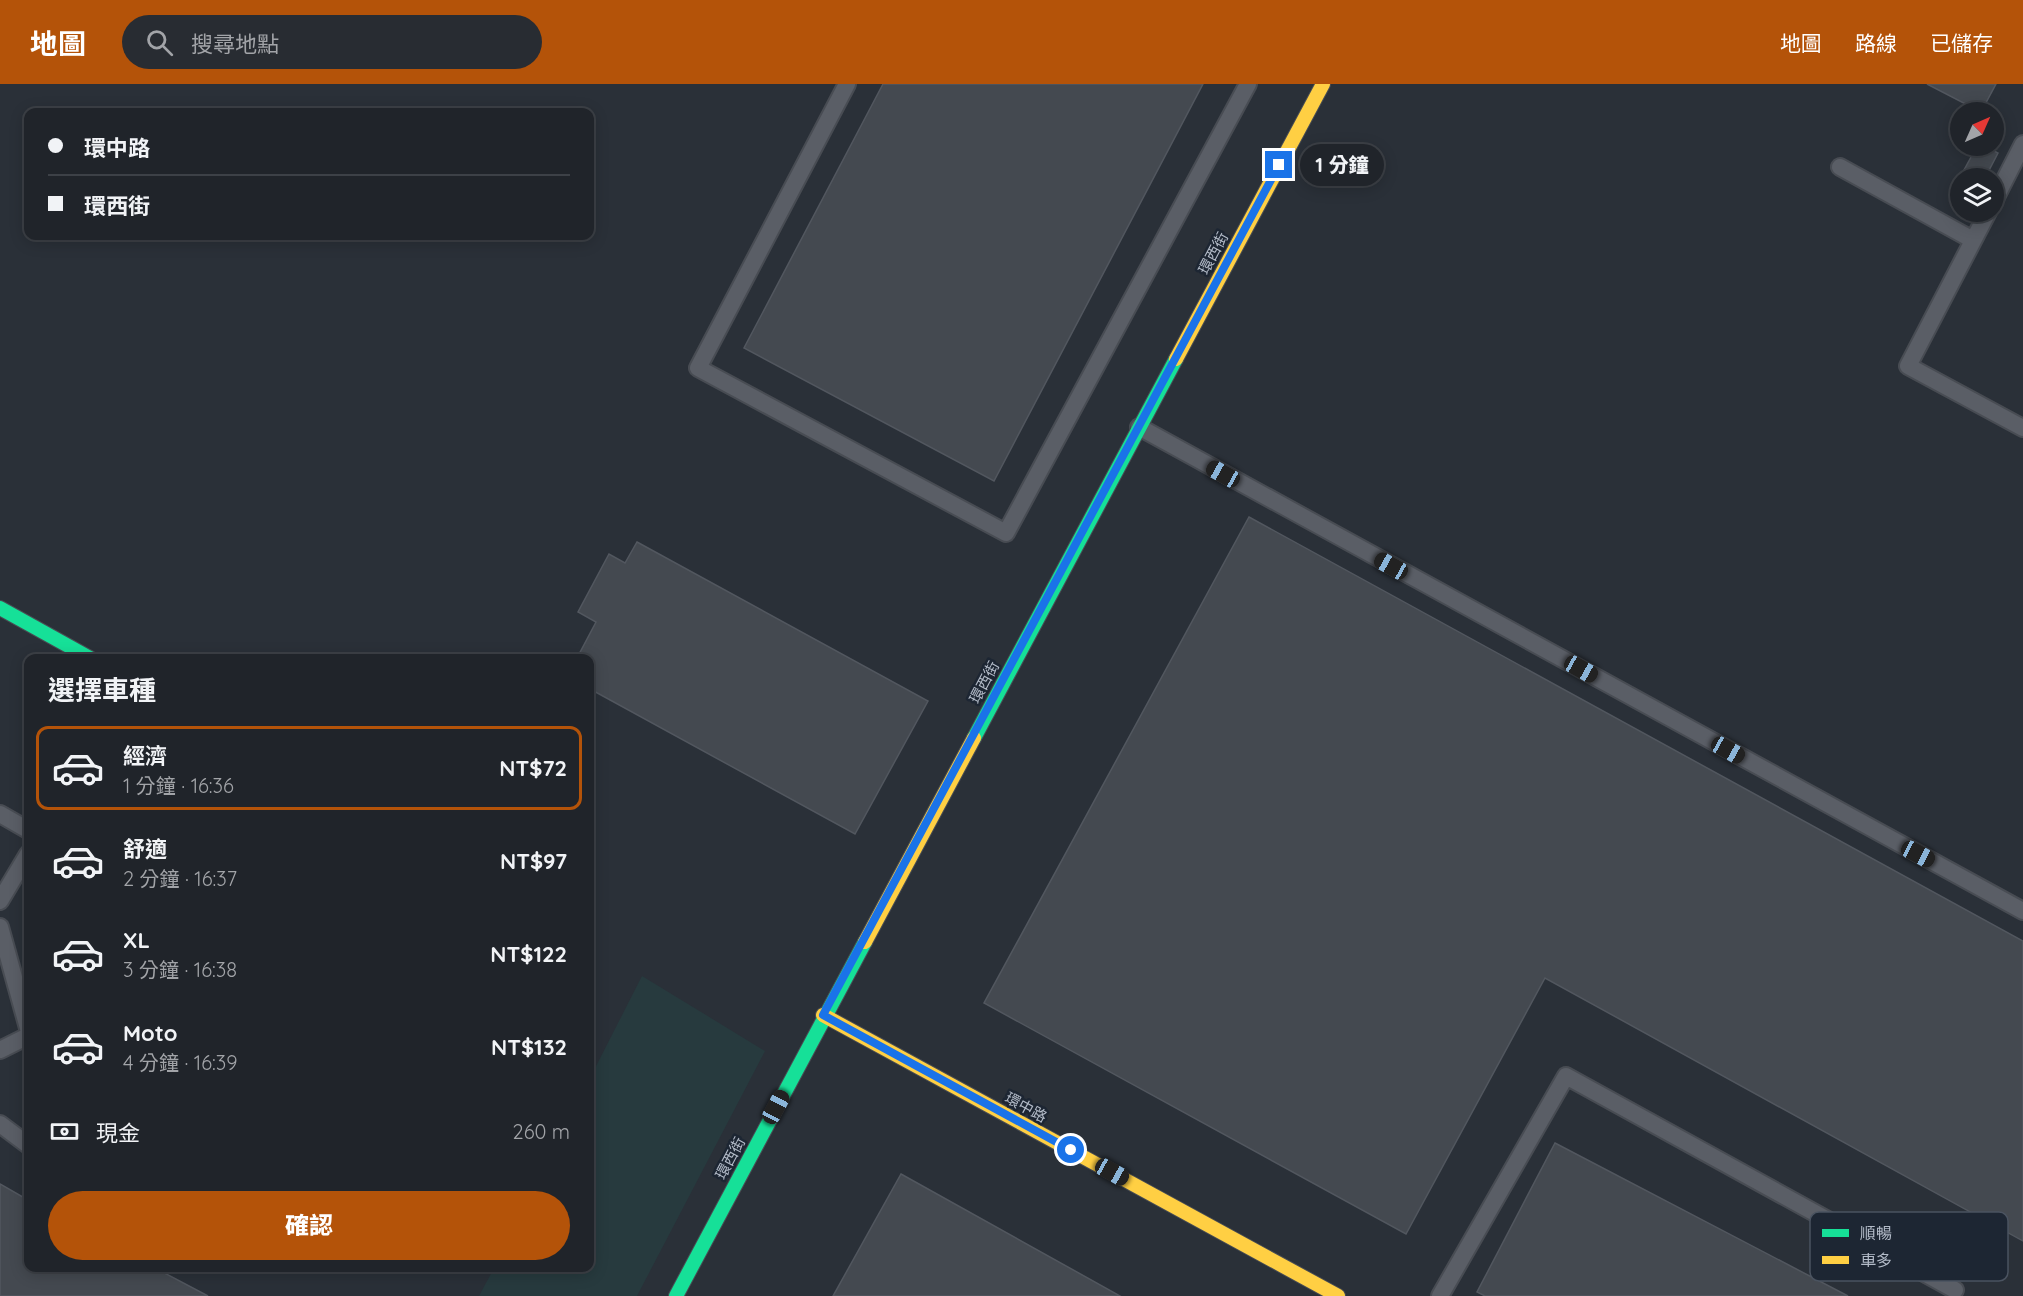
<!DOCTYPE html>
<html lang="zh-TW">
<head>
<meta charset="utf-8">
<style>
  body { margin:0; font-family:Quicksand,"Noto Sans TC",sans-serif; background:#282c32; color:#f1f3f6; height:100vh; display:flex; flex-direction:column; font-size:22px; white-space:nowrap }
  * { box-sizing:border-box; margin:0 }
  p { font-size:20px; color:#a2a4a8 }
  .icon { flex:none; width:33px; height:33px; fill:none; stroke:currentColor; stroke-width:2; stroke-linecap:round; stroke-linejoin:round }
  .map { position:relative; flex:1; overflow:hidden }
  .drawer { position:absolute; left:24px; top:570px; width:570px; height:618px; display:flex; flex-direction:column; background:#20242a; border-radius:12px; box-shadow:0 3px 15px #0003,0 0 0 2px #3d4147 }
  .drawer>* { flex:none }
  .guide { position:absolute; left:24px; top:24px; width:570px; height:132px; border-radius:12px; box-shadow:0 3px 15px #0003,0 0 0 2px #3d4147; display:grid; align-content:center; height:132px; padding:0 24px; background:#20242a }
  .needle { width:39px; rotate:45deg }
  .controls { position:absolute; left:1950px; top:18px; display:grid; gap:12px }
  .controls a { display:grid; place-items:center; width:54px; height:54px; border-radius:50%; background:#20242a; box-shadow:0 3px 15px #0003,0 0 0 2px #3d4147; font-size:30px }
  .end { position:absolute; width:27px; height:27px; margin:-14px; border:8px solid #1a73e8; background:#fff; box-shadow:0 0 0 3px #fff }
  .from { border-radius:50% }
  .bubble { position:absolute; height:42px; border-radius:21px; background:#20242a; box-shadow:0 3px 15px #0003,0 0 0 2px #3d4147; font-size:20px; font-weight:800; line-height:42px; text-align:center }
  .car { position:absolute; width:18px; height:36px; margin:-18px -9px; border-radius:8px; box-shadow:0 0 4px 2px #0007; background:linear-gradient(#222 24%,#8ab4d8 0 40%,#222 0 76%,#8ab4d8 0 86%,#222 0) }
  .guide b { display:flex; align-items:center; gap:21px; height:57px; font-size:22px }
  .guide b+b { border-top:2px solid #3d4147 }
  .guide i { width:15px; height:15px; background:#f1f3f6 }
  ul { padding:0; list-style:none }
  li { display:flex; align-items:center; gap:18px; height:84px; margin:0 12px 9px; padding:0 12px; border:3px solid transparent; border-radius:12px }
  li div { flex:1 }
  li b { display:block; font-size:22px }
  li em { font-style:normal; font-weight:800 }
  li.selected { border-color:#b45309 }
  li>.icon { width:54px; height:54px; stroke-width:1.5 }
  h2 { padding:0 24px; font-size:27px; line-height:72px }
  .pay { display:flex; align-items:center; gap:15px; height:66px; padding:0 24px; font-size:22px }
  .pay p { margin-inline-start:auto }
  .button { display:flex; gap:12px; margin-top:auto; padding:12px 24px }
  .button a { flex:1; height:69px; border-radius:36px; background:#b45309; color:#fff; font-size:24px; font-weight:800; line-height:69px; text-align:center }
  header { display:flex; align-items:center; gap:36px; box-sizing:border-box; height:84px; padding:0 30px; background:#b45309; color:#fff }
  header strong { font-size:28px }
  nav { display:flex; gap:33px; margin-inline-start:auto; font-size:21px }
  .search { width:420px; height:54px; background:#282c32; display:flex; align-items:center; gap:15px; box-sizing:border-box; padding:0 21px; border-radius:33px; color:#a2a4a8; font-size:22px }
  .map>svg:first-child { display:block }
</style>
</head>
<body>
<header>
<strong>地圖</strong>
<div class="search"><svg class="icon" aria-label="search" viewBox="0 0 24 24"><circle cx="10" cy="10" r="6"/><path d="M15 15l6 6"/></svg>搜尋地點</div>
<nav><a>地圖</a><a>路線</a><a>已儲存</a></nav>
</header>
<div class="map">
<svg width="2023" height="1212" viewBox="0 0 2023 1212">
  <rect width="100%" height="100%" fill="#2a3038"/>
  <path fill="#273a3e" d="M642,892L765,967L637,1212H479L494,1184H590V994Z"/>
  <path fill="#444950" stroke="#52575f" stroke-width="1.5" d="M883,0H1203L994,397L744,264Z
    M1927,0H1996L1981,28Z
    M1977,62H1985L1998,69L1985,94H1960V101L1957,99Z
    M1249,433L2023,857V1157L1545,894L1406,1150L984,919Z
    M637,458L928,617L855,750L590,605V574H577L596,538L578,528L609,470L625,479Z
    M1555,1059L1848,1212H1485L1477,1208Z
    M901,1090L1120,1212H833Z
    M0,1100L28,1116V1184H155L208,1212H0Z"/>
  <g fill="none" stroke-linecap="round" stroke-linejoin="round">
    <g stroke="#484c53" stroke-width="20">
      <path id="lane" d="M847,0L698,284L1006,449L1248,0
        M1840,83L1973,156
        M1994,117L2023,60
        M1988,128L1908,282L2023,344
        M1139,343L2023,827
        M0,730L28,746
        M0,817L28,770
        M0,843L28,944
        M0,966L28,952
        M0,1040L28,1061
        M1440,1212L1566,992L1955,1206"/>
    </g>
    <g stroke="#484c53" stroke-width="16">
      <path id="fast" d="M0,524L90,574
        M974,654L1176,275
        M676,1212L865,858"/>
    </g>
    <g stroke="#484c53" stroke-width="16">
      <path id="slow" d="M1176,275L1323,0
        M865,858L974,654
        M823,931L1338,1212"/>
    </g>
    <use href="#lane" stroke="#5a5e66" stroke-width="16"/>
    <use href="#fast" stroke="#16e098" stroke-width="14"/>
    <use href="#slow" stroke="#ffcf43" stroke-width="14"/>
  </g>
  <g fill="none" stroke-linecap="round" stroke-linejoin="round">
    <path stroke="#1a73e8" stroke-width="8" d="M1071,1066L823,931L1279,81"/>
  </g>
  <g text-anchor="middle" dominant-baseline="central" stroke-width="5" stroke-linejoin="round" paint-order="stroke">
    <g font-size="15" fill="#b4bcc9" stroke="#1d2633">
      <text transform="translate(1213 169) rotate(-62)">環西街</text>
      <text transform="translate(984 598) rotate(-62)">環西街</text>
      <text transform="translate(1026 1023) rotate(29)">環中路</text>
      <text transform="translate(730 1074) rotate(-62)">環西街</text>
    </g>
  </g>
  <rect x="1810" y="1128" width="198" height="69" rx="9" fill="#1d2633" stroke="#4a5360" stroke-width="1.5"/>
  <rect x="1822" y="1145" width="27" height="8" fill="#16e098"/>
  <rect x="1822" y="1172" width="27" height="8" fill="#ffcf43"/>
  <g font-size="16" fill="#b4bcc9">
    <text x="1860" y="1155">順暢</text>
    <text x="1860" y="1182">車多</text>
  </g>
</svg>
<div class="controls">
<a><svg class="needle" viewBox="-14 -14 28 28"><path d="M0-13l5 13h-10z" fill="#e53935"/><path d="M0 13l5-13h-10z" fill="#a2a4a8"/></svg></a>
<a><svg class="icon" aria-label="layers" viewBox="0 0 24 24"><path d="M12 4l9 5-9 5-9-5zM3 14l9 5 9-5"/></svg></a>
</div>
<i class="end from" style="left:1071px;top:1066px"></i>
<i class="end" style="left:1279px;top:81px"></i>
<div class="bubble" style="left:1300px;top:60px;width:84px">1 分鐘</div>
<i class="car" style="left:1223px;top:390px;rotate:299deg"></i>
<i class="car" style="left:1391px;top:482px;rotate:299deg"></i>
<i class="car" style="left:1581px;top:585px;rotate:119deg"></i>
<i class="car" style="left:1728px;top:666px;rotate:119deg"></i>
<i class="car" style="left:1918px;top:770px;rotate:118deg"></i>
<i class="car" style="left:776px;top:1023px;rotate:28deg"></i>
<i class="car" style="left:1112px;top:1088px;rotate:119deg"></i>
<div class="guide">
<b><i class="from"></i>環中路</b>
<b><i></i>環西街</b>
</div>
<section class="drawer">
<h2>選擇車種</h2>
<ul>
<li class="selected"><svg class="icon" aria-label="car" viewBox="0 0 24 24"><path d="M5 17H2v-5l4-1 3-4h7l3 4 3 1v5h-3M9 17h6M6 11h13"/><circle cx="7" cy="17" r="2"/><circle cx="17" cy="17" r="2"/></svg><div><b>經濟</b><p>1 分鐘 · 16:36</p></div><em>NT$72</em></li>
<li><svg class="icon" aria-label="car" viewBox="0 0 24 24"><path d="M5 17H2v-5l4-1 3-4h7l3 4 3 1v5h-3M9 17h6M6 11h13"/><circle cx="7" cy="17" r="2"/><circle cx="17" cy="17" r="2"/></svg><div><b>舒適</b><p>2 分鐘 · 16:37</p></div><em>NT$97</em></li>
<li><svg class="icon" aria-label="car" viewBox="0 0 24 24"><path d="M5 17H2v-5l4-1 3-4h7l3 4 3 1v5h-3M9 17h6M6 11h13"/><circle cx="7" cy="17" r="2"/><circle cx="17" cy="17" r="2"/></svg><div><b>XL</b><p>3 分鐘 · 16:38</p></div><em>NT$122</em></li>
<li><svg class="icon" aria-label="car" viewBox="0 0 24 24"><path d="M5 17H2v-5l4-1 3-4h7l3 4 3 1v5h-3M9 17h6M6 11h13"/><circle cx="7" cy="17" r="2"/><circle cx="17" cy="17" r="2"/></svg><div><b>Moto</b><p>4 分鐘 · 16:39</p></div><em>NT$132</em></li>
</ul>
<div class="pay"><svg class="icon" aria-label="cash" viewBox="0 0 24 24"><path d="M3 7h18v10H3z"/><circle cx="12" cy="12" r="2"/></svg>現金<p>260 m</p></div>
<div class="button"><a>確認</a></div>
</section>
</div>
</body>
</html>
